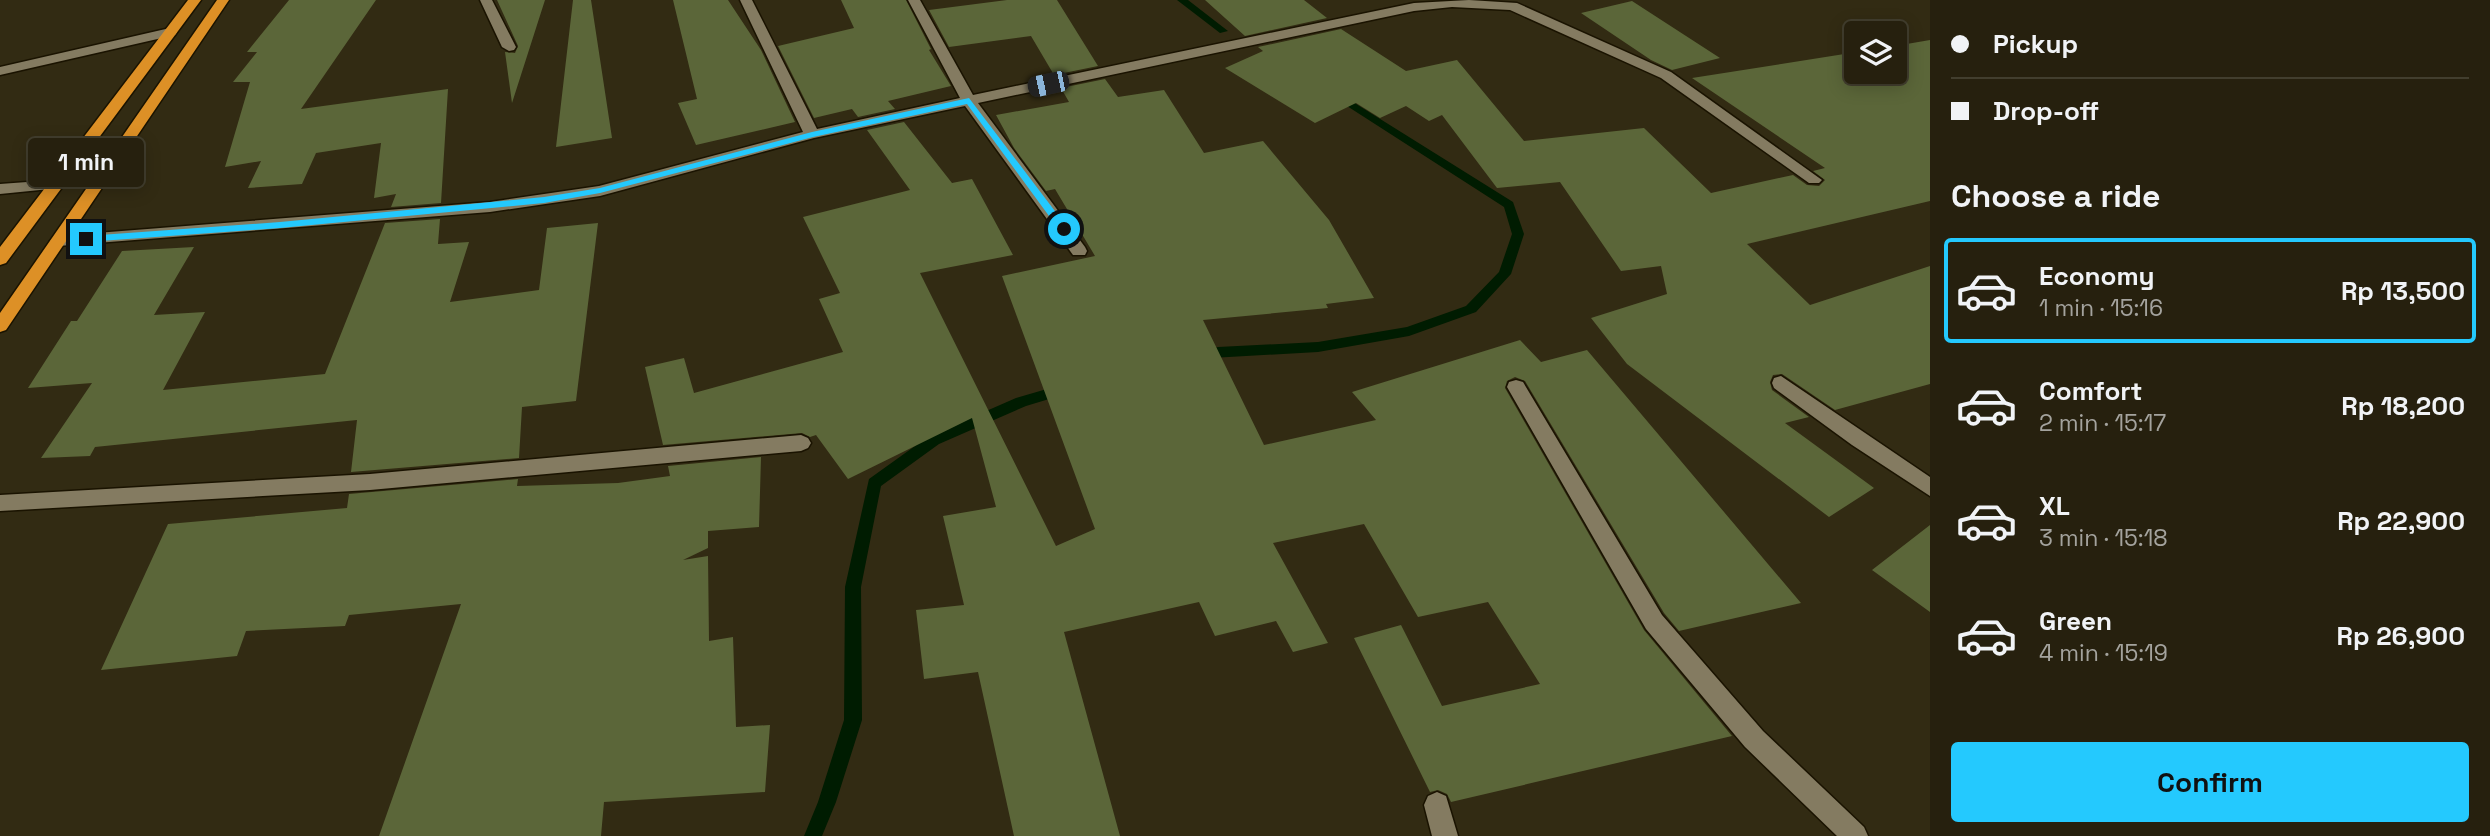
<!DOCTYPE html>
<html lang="en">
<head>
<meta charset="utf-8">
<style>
  body { margin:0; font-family:"Space Grotesk",sans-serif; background:#2e2817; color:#f1f3f6; height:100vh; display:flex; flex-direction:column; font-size:26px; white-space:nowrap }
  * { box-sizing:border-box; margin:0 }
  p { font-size:23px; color:#a4a39e }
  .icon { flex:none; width:38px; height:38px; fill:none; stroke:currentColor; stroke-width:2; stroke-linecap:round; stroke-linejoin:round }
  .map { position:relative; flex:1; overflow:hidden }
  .panel { display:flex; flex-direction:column; background:#26200e; width:560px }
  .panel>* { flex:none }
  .guide { display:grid; align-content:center; height:154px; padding:0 21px; background:#26200e }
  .tools { position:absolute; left:1844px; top:21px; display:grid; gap:14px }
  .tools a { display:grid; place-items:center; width:63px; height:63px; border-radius:7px; background:#26200e; box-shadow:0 4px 18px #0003,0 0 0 2px #423e2e; font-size:35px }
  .end { position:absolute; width:32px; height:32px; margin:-16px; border:9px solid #24c9fe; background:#111; box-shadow:0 0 0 4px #111 }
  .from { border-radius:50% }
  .bubble { position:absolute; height:49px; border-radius:7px; background:#26200e; box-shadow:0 4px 18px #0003,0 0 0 2px #423e2e; font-size:23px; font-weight:700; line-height:49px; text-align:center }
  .car { position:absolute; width:21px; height:42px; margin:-21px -10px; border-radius:9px; box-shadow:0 0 5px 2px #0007; background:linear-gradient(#222 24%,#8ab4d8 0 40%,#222 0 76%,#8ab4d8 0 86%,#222 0) }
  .guide b { display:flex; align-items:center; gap:24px; height:66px; font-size:26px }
  .guide b+b { border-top:2px solid #423e2e }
  .guide i { width:18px; height:18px; background:#f1f3f6 }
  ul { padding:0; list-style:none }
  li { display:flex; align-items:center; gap:21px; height:105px; margin:0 14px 10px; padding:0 7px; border:4px solid transparent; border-radius:7px }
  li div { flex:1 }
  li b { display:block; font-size:26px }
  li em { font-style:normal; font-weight:700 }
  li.on { border-color:#24c9fe }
  li>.icon { width:63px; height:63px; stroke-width:1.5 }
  h2 { padding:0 21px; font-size:32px; line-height:84px }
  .action { display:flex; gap:14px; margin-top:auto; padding:14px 21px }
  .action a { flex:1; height:80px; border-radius:7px; background:#24c9fe; color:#111; font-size:28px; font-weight:700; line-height:80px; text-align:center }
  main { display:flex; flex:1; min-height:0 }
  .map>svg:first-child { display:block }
</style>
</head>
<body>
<main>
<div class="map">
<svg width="1930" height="836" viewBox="0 0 1930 836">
  <rect width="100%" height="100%" fill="#322b13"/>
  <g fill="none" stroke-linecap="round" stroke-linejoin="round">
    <path fill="#001c01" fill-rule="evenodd" d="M1177,0H1188L1228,31L1220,33Z
      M1337,92L1513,202L1524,234L1511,274L1476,312L1409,336L1318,352L1194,359L1192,356L1194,353L1218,347L1318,342L1407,327L1466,306L1499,272L1512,234L1504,207L1333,97V93Z
      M1064,384L1071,389L1069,393L1026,406L939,444L881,486L861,587L862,720L836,802L822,836H804L818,802L844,720L845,587L869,479L929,436L1016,398Z"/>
  </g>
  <path fill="#5b6639" d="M289,0H376L301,109L448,89L441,203L391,207L396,194L374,198L381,143L316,153L302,184L248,188L261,161L225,167L250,82H233L257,52H247Z
    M497,0H545L512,103L505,52L515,53L518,46Z
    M573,0H591L612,138L556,147Z
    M673,0H728L761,50L795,122L696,145L678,103L697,99Z
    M841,0H906L931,49L929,50L951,86L888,101L895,109L858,117L852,109L814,118L778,46L854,28Z
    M1007,0H1057L1098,66L1054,75L1031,36L949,47L929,10Z
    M1205,0H1304L1327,18L1245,36Z
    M1632,1L1720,58L1672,70L1651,60L1581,13Z
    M1341,29L1406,71L1457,60L1524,141L1644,128L1711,193L1793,175L1807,185L1819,186L1825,180L1813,171L1825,168L1692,78L1857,52V72H1895V46L1930,40V201L1747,244L1810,305L1930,266V384L1835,410L1782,374L1773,375L1770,382L1772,390L1809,417L1785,423L1874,488L1829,517L1627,364L1591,318L1667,294L1661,266L1621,271L1560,182L1497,188L1442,115L1429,121L1406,106L1380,118L1356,103L1315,123L1225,68L1263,51L1258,47Z
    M1105,79L1118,97L1164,90L1204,153L1263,141L1329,220L1374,298L1326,304L1328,308L1203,320L1264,445L1376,420L1352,392L1520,340L1541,362L1587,350L1801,603L1679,631L1664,613L1525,381L1515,377L1507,381L1505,388L1644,630L1732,736L1451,802L1447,794L1438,790L1430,792L1354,638L1401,625L1442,706L1540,684L1488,602L1418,617L1364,524L1273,543L1328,643L1293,652L1276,621L1215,636L1199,602L1064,632L1120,836H1014L978,672L924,679L916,610L964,605L943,516L996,507L972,418L848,479L816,435L810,437L802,433L663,445L645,367L684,358L694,393L843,352L819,299L840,293L803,217L910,190L867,130L904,122L952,183L972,179L1013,255L920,273L1056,546L1095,529L1002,276L1095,256L1055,189L1046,191L1014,148L996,115L1069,102L1061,88Z
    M440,219L438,244L469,242L450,302L539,290L547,228L598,223L576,401L522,407L519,458L351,472L357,420L95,447L90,456L41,458L92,383L28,388L71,321H77L122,251L194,247L154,315L205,312L163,390L325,374L385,223Z
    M761,457L759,527L708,531V548L683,560L708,556L709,641L733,637L736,727L770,725L765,792L604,802L601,836H379L461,604L349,615L345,626L246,631L237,656L101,670L168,524L347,508L349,494L518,479L517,486L618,483L670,476L668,466Z
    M1930,525V612L1872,570Z"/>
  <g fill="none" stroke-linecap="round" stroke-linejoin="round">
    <g stroke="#1a1300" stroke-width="3">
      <path id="service" d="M54,180L60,182L62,185L60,188L0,194V184Z"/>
    </g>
    <g stroke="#1a1300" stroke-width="3">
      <path id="minor" d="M480,0H492L516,47L514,50L509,51L502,47Z
        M740,0H752L817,129L960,98L908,0H920L973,95L1414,3L1469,0L1517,3L1671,72L1822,180L1819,183H1809L1661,78L1510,10L1452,7L1414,11L978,103L1085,247L1087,251L1085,255H1073L965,106L814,138L600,196L490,212L58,246L50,241L58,236L490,202L599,186L803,132Z
        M170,28L177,32L175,35L0,75V67Z
        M1781,376L1930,477V496L1852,445L1774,388L1772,383L1774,378Z
        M1516,380L1523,382L1662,615L1763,731L1864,827L1868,836H1837L1745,747L1646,629L1507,387L1509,382Z
        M801,435L808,438L811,443L808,448L801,451L370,490L0,511V495L370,474Z
        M1437,792L1446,796L1458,836H1432L1424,805L1428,796Z"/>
    </g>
    <g stroke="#1a1300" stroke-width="3">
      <path id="trunk" d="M188,0H201L6,263L0,265V247Z
        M217,0H229L6,330L0,332V313Z"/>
    </g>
    <use href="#service" fill="#847b61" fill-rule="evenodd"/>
    <use href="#minor" fill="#847b61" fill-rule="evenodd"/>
    <use href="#trunk" fill="#dd9026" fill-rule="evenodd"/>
  </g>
  <path fill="#24c9fe" d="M969,98L1067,227V231H1060L967,104L813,137L600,193L544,203L280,228L86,242L81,239L86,236L280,222L544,197L600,188L812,132Z"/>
</svg>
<div class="tools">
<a><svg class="icon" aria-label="layers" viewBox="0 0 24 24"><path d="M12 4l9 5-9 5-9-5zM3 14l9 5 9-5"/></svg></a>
</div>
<i class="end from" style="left:1064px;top:229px"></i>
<i class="end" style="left:86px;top:239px"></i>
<div class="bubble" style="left:28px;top:138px;width:116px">1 min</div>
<i class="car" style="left:1048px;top:84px;rotate:258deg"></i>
</div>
<section class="panel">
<div class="guide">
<b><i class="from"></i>Pickup</b>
<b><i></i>Drop-off</b>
</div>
<h2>Choose a ride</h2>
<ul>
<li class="on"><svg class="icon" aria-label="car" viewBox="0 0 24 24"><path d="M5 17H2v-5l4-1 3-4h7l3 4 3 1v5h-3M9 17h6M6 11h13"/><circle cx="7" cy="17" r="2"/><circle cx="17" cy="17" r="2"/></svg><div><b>Economy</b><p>1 min · 15:16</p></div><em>Rp 13,500</em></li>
<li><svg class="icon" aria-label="car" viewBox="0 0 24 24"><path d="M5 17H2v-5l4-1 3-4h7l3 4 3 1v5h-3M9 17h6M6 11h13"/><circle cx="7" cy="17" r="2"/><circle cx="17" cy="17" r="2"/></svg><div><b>Comfort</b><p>2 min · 15:17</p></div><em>Rp 18,200</em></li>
<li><svg class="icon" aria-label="car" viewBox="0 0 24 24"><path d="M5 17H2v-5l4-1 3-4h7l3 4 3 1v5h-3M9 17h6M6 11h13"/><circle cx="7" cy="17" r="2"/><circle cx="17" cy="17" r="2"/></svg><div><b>XL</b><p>3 min · 15:18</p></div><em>Rp 22,900</em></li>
<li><svg class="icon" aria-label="car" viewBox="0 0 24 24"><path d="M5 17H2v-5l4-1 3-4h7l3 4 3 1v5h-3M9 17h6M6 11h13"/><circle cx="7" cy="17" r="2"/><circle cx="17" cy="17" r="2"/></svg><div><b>Green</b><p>4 min · 15:19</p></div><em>Rp 26,900</em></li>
</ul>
<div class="action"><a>Confirm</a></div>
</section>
</main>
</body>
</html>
